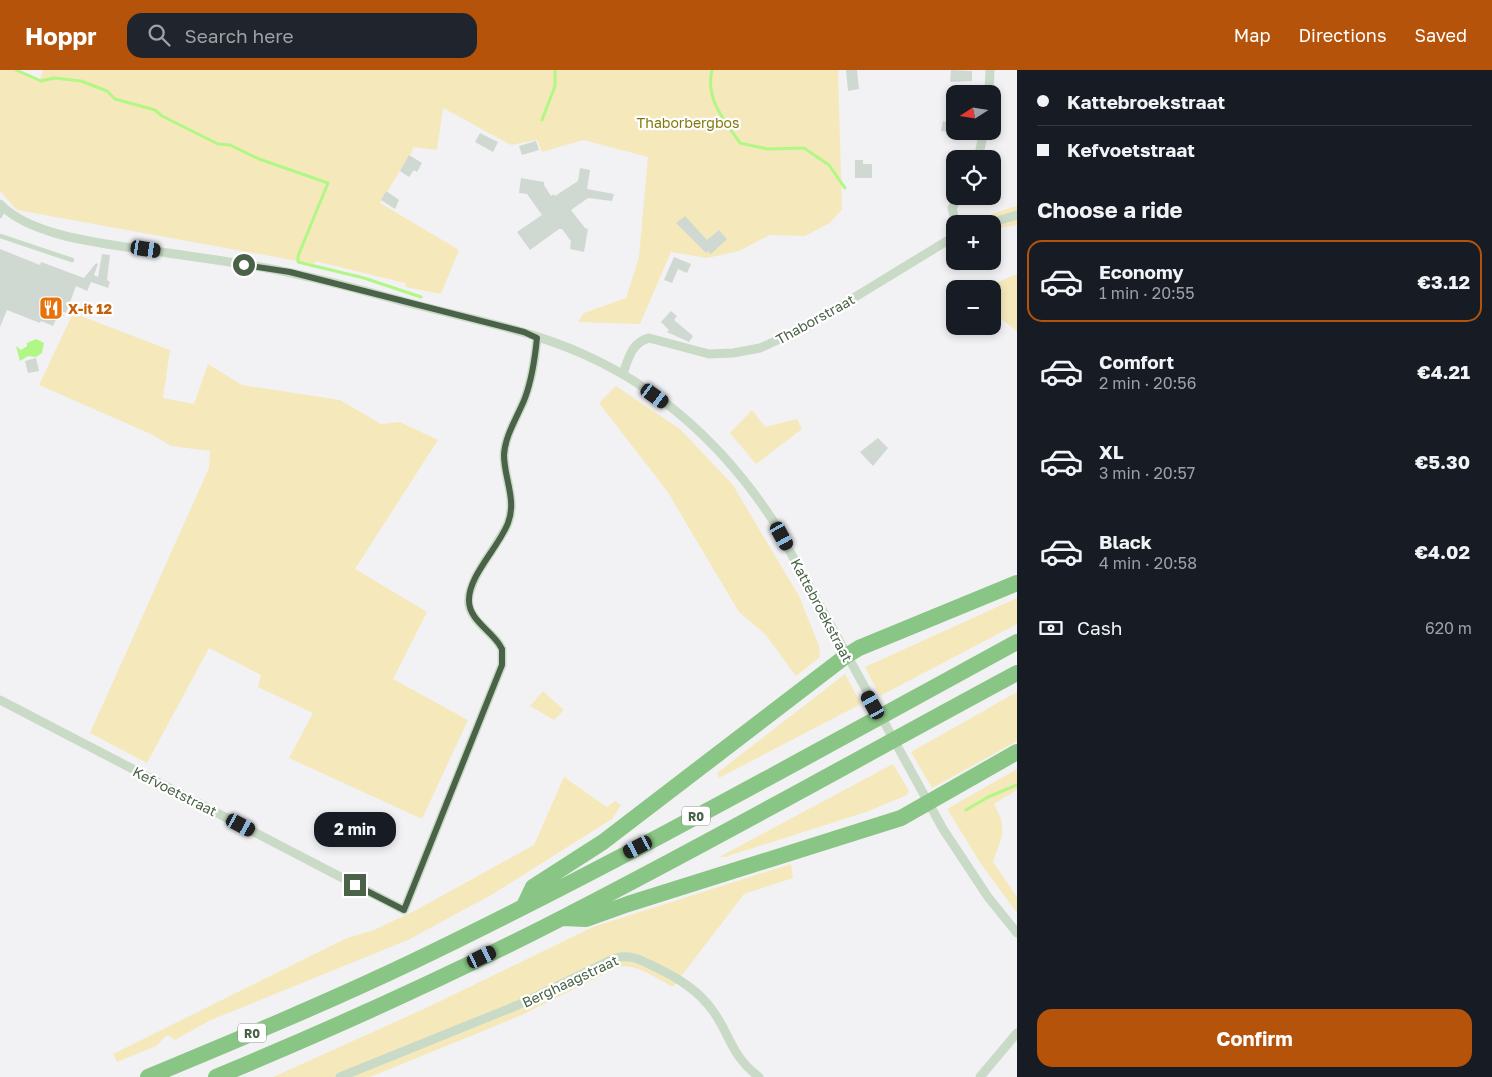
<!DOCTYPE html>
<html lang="en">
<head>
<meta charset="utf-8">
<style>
  body { margin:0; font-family:"Golos Text",sans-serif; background:#20242c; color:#f1f3f6; height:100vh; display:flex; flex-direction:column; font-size:19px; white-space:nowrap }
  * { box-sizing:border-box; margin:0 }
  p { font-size:16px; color:#9ea1a6 }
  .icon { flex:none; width:28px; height:28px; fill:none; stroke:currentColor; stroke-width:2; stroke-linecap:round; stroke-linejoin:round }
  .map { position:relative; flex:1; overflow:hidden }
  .drawer { display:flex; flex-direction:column; background:#171b24; width:475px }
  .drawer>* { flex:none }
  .hud { display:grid; align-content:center; height:110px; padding:0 20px; background:#171b24 }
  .needle { width:32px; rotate:258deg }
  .buttons { position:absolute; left:946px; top:15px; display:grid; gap:10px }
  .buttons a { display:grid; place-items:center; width:55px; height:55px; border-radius:10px; background:#171b24; box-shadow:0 2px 8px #0003; font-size:25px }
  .end { position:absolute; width:22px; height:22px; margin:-11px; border:6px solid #4a6247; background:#fff; box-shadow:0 0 0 2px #fff }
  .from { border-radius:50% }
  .bubble { position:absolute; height:35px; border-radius:15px; background:#171b24; box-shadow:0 2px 8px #0003; font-size:16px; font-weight:700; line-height:35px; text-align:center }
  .car { position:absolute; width:15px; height:30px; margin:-15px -8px; border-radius:6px; box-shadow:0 0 4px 1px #0007; background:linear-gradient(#222 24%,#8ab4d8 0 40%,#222 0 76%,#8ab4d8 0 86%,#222 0) }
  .hud b { display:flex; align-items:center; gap:18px; height:48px; font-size:19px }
  .hud b+b { border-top:1px solid #363941 }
  .hud i { width:12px; height:12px; background:#f1f3f6 }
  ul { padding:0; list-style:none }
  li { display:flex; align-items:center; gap:15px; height:82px; margin:0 10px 8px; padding:0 10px; border:2px solid transparent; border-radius:15px }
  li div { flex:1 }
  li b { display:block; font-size:19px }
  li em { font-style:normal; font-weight:700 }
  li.active { border-color:#b45309 }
  li>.icon { width:45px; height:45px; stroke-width:1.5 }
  h2 { padding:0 20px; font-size:22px; line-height:60px }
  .pay { display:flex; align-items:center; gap:12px; height:55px; padding:0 20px; font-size:19px }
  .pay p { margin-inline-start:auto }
  .action { display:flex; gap:10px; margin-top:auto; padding:10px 20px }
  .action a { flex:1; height:58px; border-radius:15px; background:#b45309; color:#fff; font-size:20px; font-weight:700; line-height:58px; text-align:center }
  header { display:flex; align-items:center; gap:30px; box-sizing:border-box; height:70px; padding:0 25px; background:#b45309; color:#fff }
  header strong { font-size:24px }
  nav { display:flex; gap:28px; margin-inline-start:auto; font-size:18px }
  .search { width:350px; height:45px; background:#20242c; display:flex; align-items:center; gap:12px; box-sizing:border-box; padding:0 18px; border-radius:15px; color:#9ea1a6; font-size:19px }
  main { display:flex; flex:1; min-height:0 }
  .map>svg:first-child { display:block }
</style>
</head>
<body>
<header>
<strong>Hoppr</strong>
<div class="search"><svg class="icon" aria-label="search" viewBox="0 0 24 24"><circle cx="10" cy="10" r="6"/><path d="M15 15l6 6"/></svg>Search here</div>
<nav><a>Map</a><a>Directions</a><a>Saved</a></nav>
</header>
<main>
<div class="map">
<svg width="1017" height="1007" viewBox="0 0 1017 1007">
  <rect width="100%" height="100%" fill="#f2f1f4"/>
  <path fill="#f5e9bc" d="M0,0H14L40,9L43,0H838L842,139L830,153L805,166L770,165L739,181L707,188L671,182L640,254L578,252L584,243L626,228L639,187L648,87L583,70L542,82L537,70L511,75L443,38L437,80L413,77V80L380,133L459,180L441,224L406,217L405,213L315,191L314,194L17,140L0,121Z
    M1017,136V155L993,159L992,154H971L997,142Z
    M1017,204V261L993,243L992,219H982Z
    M73,243L170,280L163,328L194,334L208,294L242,315L340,330L381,354L400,352L438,370L355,499L427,542L393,609L468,650L422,749L289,688L313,643L258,617L261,605L209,578L147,693L90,663L209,398L210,381L171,376L153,365L39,315Z
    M616,316L680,359L733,415L799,526L819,576L820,587L796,606L765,564L739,542L667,421L599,333Z
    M752,340L765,357L797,349L802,359L756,394L730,363Z
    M1017,528V554L880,626L865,597Z
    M845,604L861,634L719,708L717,703Z
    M543,621L564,640L554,650L530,636Z
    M1017,622V671L932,718L911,682Z
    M893,694L909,721L907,725L866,742L725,787H719Z
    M1017,699V720L994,734C1009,760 1001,767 993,792L1017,827V843L981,794L947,739Z
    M564,707L607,737L615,731L621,735L612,749L493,824L408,870L211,950L175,970L167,965L156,976L117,992L113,984L347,868L374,860L416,840L534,775Z
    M791,794L793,808L744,824L673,917C657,909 636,893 618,897L522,945L370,1007H273L426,938L593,857Z"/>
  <path fill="#b1f785" d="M36,269L44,273L42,283L36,287L28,286L20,291L16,276L21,280L27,276V273Z"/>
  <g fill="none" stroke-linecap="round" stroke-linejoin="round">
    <path stroke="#b1f785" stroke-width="3" d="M16,0L41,11L54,8L81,11L107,21L115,29L155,40L162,46L218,74L230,75L259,89L328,113L298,186V192L364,208L421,227
      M712,0C705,29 724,50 740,73L767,79L804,78L829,95L845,118
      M542,50L555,16V0
      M966,740L988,727L1017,715"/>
  </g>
  <path fill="#d0d9d1" d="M846,0H857L859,19L848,21Z
    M951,0L972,1V11L950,12Z
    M951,28H955V63L941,61L943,51L946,52Z
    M480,63L498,72L493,82L475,72Z
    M536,71L539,80L522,85L519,76Z
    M409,85L422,93L417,102L414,100L409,107L400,101Z
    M855,90H863V94H872V108H855Z
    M580,98L590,100L587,119L614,124L612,131L588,128L571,140L585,158L588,159L584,182L570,179L571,171L562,159H559L530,180L517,162L542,145L527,124L519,123L521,108L544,112V115L551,126L554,124L555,126L578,111Z
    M386,121L399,130L395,139L381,130Z
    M685,146L707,170L719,160L727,169L711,184L708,181L706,183L676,153Z
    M0,179L40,195L41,192L84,208L96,193L98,194L94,205L98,207L102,184L110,185L107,210L110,212L108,218L91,212L87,221L76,216L66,243L60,240L53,256L41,251L40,253L7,240L0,257Z
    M674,187L691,194L687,203L678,199L672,213L664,210Z
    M671,241L677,246L674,250L693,266L689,272L667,262L669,260L661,252Z
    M36,288L39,301L28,303L25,291Z
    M878,368L888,378L873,396L860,382Z"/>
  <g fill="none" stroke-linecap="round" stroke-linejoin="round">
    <path stroke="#c9dac7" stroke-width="4.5" d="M0,146L4,138
      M0,166L72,190"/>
    <path stroke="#c9dac7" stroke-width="9" d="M989,24L990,0
      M978,89L984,61
      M0,134C34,170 120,175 168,183C209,189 251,194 291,203C335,212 378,225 421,236C475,250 532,261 583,284C662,319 725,378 772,449L943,759L988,827L1017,863
      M956,154L952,138L959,126
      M987,154L1017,145
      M623,304C628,289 632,272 649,268L709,284L733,283L760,278L806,257L955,166
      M0,630L404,840L502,595V579L499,574C490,561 472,551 469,535C465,510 499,476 508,453C517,430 504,408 504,385C505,365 518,346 525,328C532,309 535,288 537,268
      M340,1007L518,935L615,888C631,884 641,890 655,897C678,908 698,920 713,941C731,966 731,986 759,1007
      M980,1007L1017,963"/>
    <path stroke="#89c584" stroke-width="16" d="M524,836L533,817L603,772L846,586L859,578L1017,513
      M563,848L586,849L628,834L901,748L1017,682
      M148,1007C237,970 326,933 412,892C618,793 817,681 1017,572
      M216,1007C334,958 451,905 564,847C717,769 866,684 1017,603"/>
  </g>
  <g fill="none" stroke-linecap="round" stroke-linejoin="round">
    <path stroke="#4a6247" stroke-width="6" d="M244,195L290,202L524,262L537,268C535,288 532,309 525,328C518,346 505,365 504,385C504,408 517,430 508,453C499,477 468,506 469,531C469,549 490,560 499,574L502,579V595L404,840L355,815"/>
  </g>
  <defs>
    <g id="restaurant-square" transform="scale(1.25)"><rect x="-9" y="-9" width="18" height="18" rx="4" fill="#e8710a" stroke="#fff"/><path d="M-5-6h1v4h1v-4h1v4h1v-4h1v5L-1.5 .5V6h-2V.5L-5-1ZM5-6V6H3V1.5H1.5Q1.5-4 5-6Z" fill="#fff"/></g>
  </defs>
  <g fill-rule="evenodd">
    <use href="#restaurant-square" x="51" y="238"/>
  </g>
  <g text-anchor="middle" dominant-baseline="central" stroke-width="4.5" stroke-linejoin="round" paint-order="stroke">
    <g fill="#fff" stroke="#80917e" stroke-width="1">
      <rect x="682" y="736.5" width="28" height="19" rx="4"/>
      <rect x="238" y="953.5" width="28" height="19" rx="4"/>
    </g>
    <g font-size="12" font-weight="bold" fill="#4a6247">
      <text x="696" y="746">R0</text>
      <text x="252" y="963">R0</text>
    </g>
    <g font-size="14" fill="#82770c" stroke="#fff">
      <text x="688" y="52">Thaborbergbos</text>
    </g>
    <g font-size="14" font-weight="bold" fill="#c56008" stroke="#fff" text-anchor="start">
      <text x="68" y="238">X-it 12</text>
    </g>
    <g font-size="14" fill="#4a6247" stroke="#fff">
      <text transform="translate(815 249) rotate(-29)">Thaborstraat</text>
      <text transform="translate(822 540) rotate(62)">Kattebroekstraat</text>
      <text transform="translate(175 721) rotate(27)">Kefvoetstraat</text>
      <text transform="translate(570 911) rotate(-25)">Berghaagstraat</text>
    </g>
  </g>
</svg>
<div class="buttons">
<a><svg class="needle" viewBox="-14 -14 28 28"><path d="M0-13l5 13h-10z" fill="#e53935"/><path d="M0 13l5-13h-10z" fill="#9ea1a6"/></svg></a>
<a><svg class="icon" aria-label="locate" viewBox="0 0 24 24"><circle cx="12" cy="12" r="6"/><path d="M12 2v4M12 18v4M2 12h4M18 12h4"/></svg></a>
<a>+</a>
<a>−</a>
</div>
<i class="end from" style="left:244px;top:195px"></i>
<i class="end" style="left:355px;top:815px"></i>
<div class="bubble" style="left:314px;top:742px;width:82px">2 min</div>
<i class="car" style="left:146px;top:179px;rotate:99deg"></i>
<i class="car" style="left:655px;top:326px;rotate:126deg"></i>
<i class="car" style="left:782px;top:466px;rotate:151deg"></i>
<i class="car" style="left:873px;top:635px;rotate:331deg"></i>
<i class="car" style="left:241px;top:755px;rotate:118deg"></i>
<i class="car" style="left:638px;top:777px;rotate:243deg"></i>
<i class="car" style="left:482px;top:887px;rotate:64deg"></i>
</div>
<section class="drawer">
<div class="hud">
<b><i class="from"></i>Kattebroekstraat</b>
<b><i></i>Kefvoetstraat</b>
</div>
<h2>Choose a ride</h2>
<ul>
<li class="active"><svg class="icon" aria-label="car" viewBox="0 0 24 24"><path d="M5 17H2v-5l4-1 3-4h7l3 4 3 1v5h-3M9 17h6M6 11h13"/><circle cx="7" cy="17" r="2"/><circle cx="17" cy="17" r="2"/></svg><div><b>Economy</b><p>1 min · 20:55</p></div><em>€3.12</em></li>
<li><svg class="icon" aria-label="car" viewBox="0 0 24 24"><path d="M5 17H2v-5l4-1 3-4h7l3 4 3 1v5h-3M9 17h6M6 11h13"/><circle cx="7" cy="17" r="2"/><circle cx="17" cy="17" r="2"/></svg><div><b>Comfort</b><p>2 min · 20:56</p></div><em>€4.21</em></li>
<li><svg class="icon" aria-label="car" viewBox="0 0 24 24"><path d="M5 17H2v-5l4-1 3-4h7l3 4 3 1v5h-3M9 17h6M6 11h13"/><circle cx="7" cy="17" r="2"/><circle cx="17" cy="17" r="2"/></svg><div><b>XL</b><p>3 min · 20:57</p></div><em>€5.30</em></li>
<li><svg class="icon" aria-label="car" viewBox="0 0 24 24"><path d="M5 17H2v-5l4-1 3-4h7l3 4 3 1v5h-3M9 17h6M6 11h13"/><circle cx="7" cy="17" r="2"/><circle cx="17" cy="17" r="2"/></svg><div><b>Black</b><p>4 min · 20:58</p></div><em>€4.02</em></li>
</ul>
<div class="pay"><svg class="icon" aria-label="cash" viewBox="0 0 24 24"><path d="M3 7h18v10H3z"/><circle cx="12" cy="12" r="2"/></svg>Cash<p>620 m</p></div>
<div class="action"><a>Confirm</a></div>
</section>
</main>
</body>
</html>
